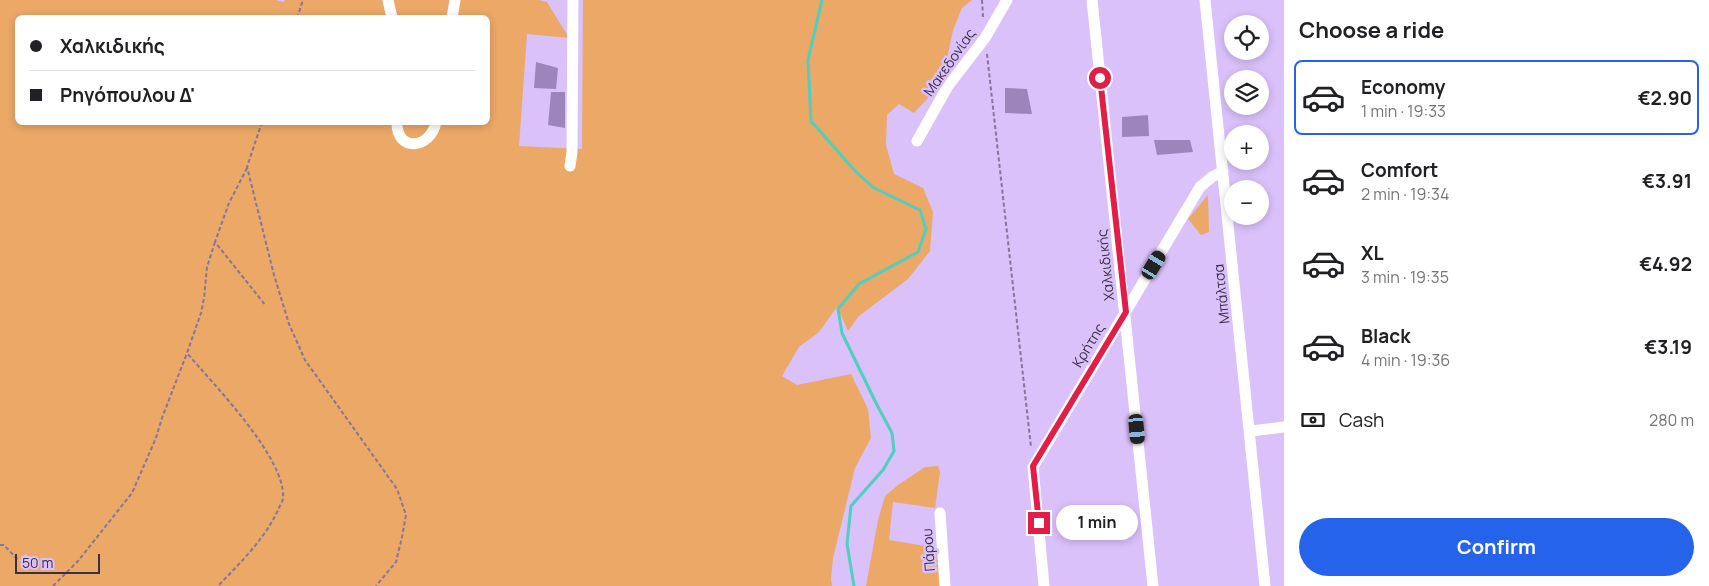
<!DOCTYPE html>
<html lang="en">
<head>
<meta charset="utf-8">
<style>
  body { margin:0; font-family:Manrope,sans-serif; background:#f6f6f6; color:#202124; height:100vh; display:flex; flex-direction:column; font-size:19px; white-space:nowrap }
  * { box-sizing:border-box; margin:0 }
  p { font-size:16px; color:#757577 }
  .icon { flex:none; width:28px; height:28px; fill:none; stroke:currentColor; stroke-width:2; stroke-linecap:round; stroke-linejoin:round }
  .map { position:relative; flex:1; overflow:hidden }
  .panel { display:flex; flex-direction:column; background:#fff; width:425px }
  .panel>* { flex:none }
  .banner { position:absolute; left:15px; top:15px; width:475px; height:110px; border-radius:8px; box-shadow:0 2px 8px #0003; display:grid; align-content:center; height:110px; padding:0 15px; background:#fff }
  .tools { position:absolute; left:1224px; top:15px; display:grid; gap:10px }
  .tools a { display:grid; place-items:center; width:45px; height:45px; border-radius:50%; background:#fff; box-shadow:0 2px 8px #0003; font-size:25px }
  .scale { position:absolute; left:15px; bottom:12px; width:85px; box-sizing:border-box; padding-left:5px; border:2px solid #3a3046; border-top:0; font-size:14px; line-height:18px; white-space:nowrap; color:#3a3046; -webkit-text-stroke:4px #dac1fa; paint-order:stroke }
  .end { position:absolute; width:22px; height:22px; margin:-11px; border:6px solid #e11d48; background:#fff; box-shadow:0 0 0 2px #fff }
  .from { border-radius:50% }
  .bubble { position:absolute; height:35px; border-radius:18px; background:#fff; box-shadow:0 2px 8px #0003; font-size:16px; font-weight:700; line-height:35px; text-align:center }
  .car { position:absolute; width:15px; height:30px; margin:-15px -8px; border-radius:6px; box-shadow:0 0 4px 1px #0007; background:linear-gradient(#222 24%,#8ab4d8 0 40%,#222 0 76%,#8ab4d8 0 86%,#222 0) }
  .banner b { display:flex; align-items:center; gap:18px; height:48px; font-size:19px }
  .banner b+b { border-top:1px solid #e0e0e0 }
  .banner i { width:12px; height:12px; background:#202124 }
  ul { padding:0; list-style:none }
  li { display:flex; align-items:center; gap:15px; height:75px; margin:0 10px 8px; padding:0 5px; border:2px solid transparent; border-radius:8px }
  li div { flex:1 }
  li b { display:block; font-size:19px }
  li em { font-style:normal; font-weight:700 }
  li.active { border-color:#2563eb }
  li>.icon { width:45px; height:45px; stroke-width:1.5 }
  h2 { padding:0 15px; font-size:22px; line-height:60px }
  .pay { display:flex; align-items:center; gap:12px; height:55px; padding:0 15px; font-size:19px }
  .pay p { margin-inline-start:auto }
  .button { display:flex; gap:10px; margin-top:auto; padding:10px 15px }
  .button a { flex:1; height:58px; border-radius:30px; background:#2563eb; color:#fff; font-size:20px; font-weight:700; line-height:58px; text-align:center }
  main { display:flex; flex:1; min-height:0 }
  .map>svg:first-child { display:block }
</style>
</head>
<body>
<main>
<div class="map">
<svg width="1284" height="586" viewBox="0 0 1284 586">
  <rect width="100%" height="100%" fill="#dac1fa"/>
  <path fill="#eba867" fill-rule="evenodd" d="M0,0H276L283,2L285,0H539L547,2L569,38L527,34L519,146L582,149L583,0H972L962,8L953,30L942,83L914,113L899,104L887,115L886,145L894,174L923,188L933,212L930,251L908,279L859,316L848,331L837,307L819,332L799,347L782,376L797,385L851,374L868,409L871,438L855,468L833,558L831,579L832,586H0ZM18,18H488V122H18Z
    M1208,195L1209,232L1201,235L1188,219Z
    M938,466L940,472L935,508L893,502L889,540L938,548L940,586H866L878,520L885,496L898,485L925,467Z"/>
  <g fill="none" stroke-linecap="round" stroke-linejoin="round">
    <path stroke="#4ecfc0" stroke-width="3" d="M822,0L808,60L811,121L856,172L874,188L920,210L926,229L918,252L859,284L838,309L842,333L876,403L892,433L894,451L883,470L851,506L847,544L854,586"/>
  </g>
  <path fill="#9d85bb" d="M536,62L558,68L556,89L534,88Z
    M1005,88L1027,89L1032,114L1005,113Z
    M551,92H565V128L548,125Z
    M1148,115L1149,136L1122,137V117Z
    M1154,140H1190L1193,152L1157,155Z"/>
  <g fill="none" stroke-linecap="round" stroke-linejoin="round">
    <path stroke="#86759b" stroke-width="2" stroke-dasharray="4 2.5" stroke-linecap="butt" d="M982,0L983,17
      M297,18L303,0
      M987,54L1031,447
      M262,122L247,167L274,275L289,324L305,360L397,489L406,515L402,537L396,562L376,586
      M247,168L229,203L215,242L266,306
      M215,242L207,267L204,298L201,313L187,353C213,384 286,458 283,498C283,501 280,505 279,508C265,539 241,562 218,586
      M0,545H4L19,561
      M53,586L78,561L132,493L156,438L162,418L187,353"/>
    <path stroke="#fff" stroke-width="11" d="M388,0L392,18
      M1092,0L1153,586
      M1205,0L1265,586
      M452,18L455,0
      M397,122C396,153 431,149 436,122
      M917,141L948,86L985,38L1007,0
      M570,166L572,152L573,0
      M1251,431L1284,427
      M940,513L945,586
      M1044,586L1033,467L1200,187L1212,177L1223,171"/>
  </g>
  <g fill="none" stroke-linecap="round" stroke-linejoin="round">
    <path stroke="#e11d48" stroke-width="6" d="M1039,523L1033,466L1126,312L1100,78"/>
  </g>
  <g text-anchor="middle" dominant-baseline="central" stroke-width="5" stroke-linejoin="round" paint-order="stroke">
    <g font-size="14" fill="#3a3046" stroke="#dac1fa">
      <text transform="translate(949 62) rotate(-55)">Μακεδονίας</text>
      <text transform="translate(1105 265) rotate(-96)">Χαλκιδικής</text>
      <text transform="translate(1221 294) rotate(-96)">Μπάλτσα</text>
      <text transform="translate(1088 345) rotate(-59)">Κρήτης</text>
      <text transform="translate(928 550) rotate(-94)">Πάρου</text>
    </g>
  </g>
</svg>
<div class="tools">
<a><svg class="icon" aria-label="locate" viewBox="0 0 24 24"><circle cx="12" cy="12" r="6"/><path d="M12 2v4M12 18v4M2 12h4M18 12h4"/></svg></a>
<a><svg class="icon" aria-label="layers" viewBox="0 0 24 24"><path d="M12 4l9 5-9 5-9-5zM3 14l9 5 9-5"/></svg></a>
<a>+</a>
<a>−</a>
</div>
<div class="scale">50 m</div>
<i class="end from" style="left:1100px;top:78px"></i>
<i class="end" style="left:1039px;top:523px"></i>
<div class="bubble" style="left:1056px;top:505px;width:82px">1 min</div>
<i class="car" style="left:1154px;top:265px;rotate:31deg"></i>
<i class="car" style="left:1137px;top:429px;rotate:175deg"></i>
<div class="banner">
<b><i class="from"></i>Χαλκιδικής</b>
<b><i></i>Ρηγόπουλου Δ'</b>
</div>
</div>
<section class="panel">
<h2>Choose a ride</h2>
<ul>
<li class="active"><svg class="icon" aria-label="car" viewBox="0 0 24 24"><path d="M5 17H2v-5l4-1 3-4h7l3 4 3 1v5h-3M9 17h6M6 11h13"/><circle cx="7" cy="17" r="2"/><circle cx="17" cy="17" r="2"/></svg><div><b>Economy</b><p>1 min · 19:33</p></div><em>€2.90</em></li>
<li><svg class="icon" aria-label="car" viewBox="0 0 24 24"><path d="M5 17H2v-5l4-1 3-4h7l3 4 3 1v5h-3M9 17h6M6 11h13"/><circle cx="7" cy="17" r="2"/><circle cx="17" cy="17" r="2"/></svg><div><b>Comfort</b><p>2 min · 19:34</p></div><em>€3.91</em></li>
<li><svg class="icon" aria-label="car" viewBox="0 0 24 24"><path d="M5 17H2v-5l4-1 3-4h7l3 4 3 1v5h-3M9 17h6M6 11h13"/><circle cx="7" cy="17" r="2"/><circle cx="17" cy="17" r="2"/></svg><div><b>XL</b><p>3 min · 19:35</p></div><em>€4.92</em></li>
<li><svg class="icon" aria-label="car" viewBox="0 0 24 24"><path d="M5 17H2v-5l4-1 3-4h7l3 4 3 1v5h-3M9 17h6M6 11h13"/><circle cx="7" cy="17" r="2"/><circle cx="17" cy="17" r="2"/></svg><div><b>Black</b><p>4 min · 19:36</p></div><em>€3.19</em></li>
</ul>
<div class="pay"><svg class="icon" aria-label="cash" viewBox="0 0 24 24"><path d="M3 7h18v10H3z"/><circle cx="12" cy="12" r="2"/></svg>Cash<p>280 m</p></div>
<div class="button"><a>Confirm</a></div>
</section>
</main>
</body>
</html>
